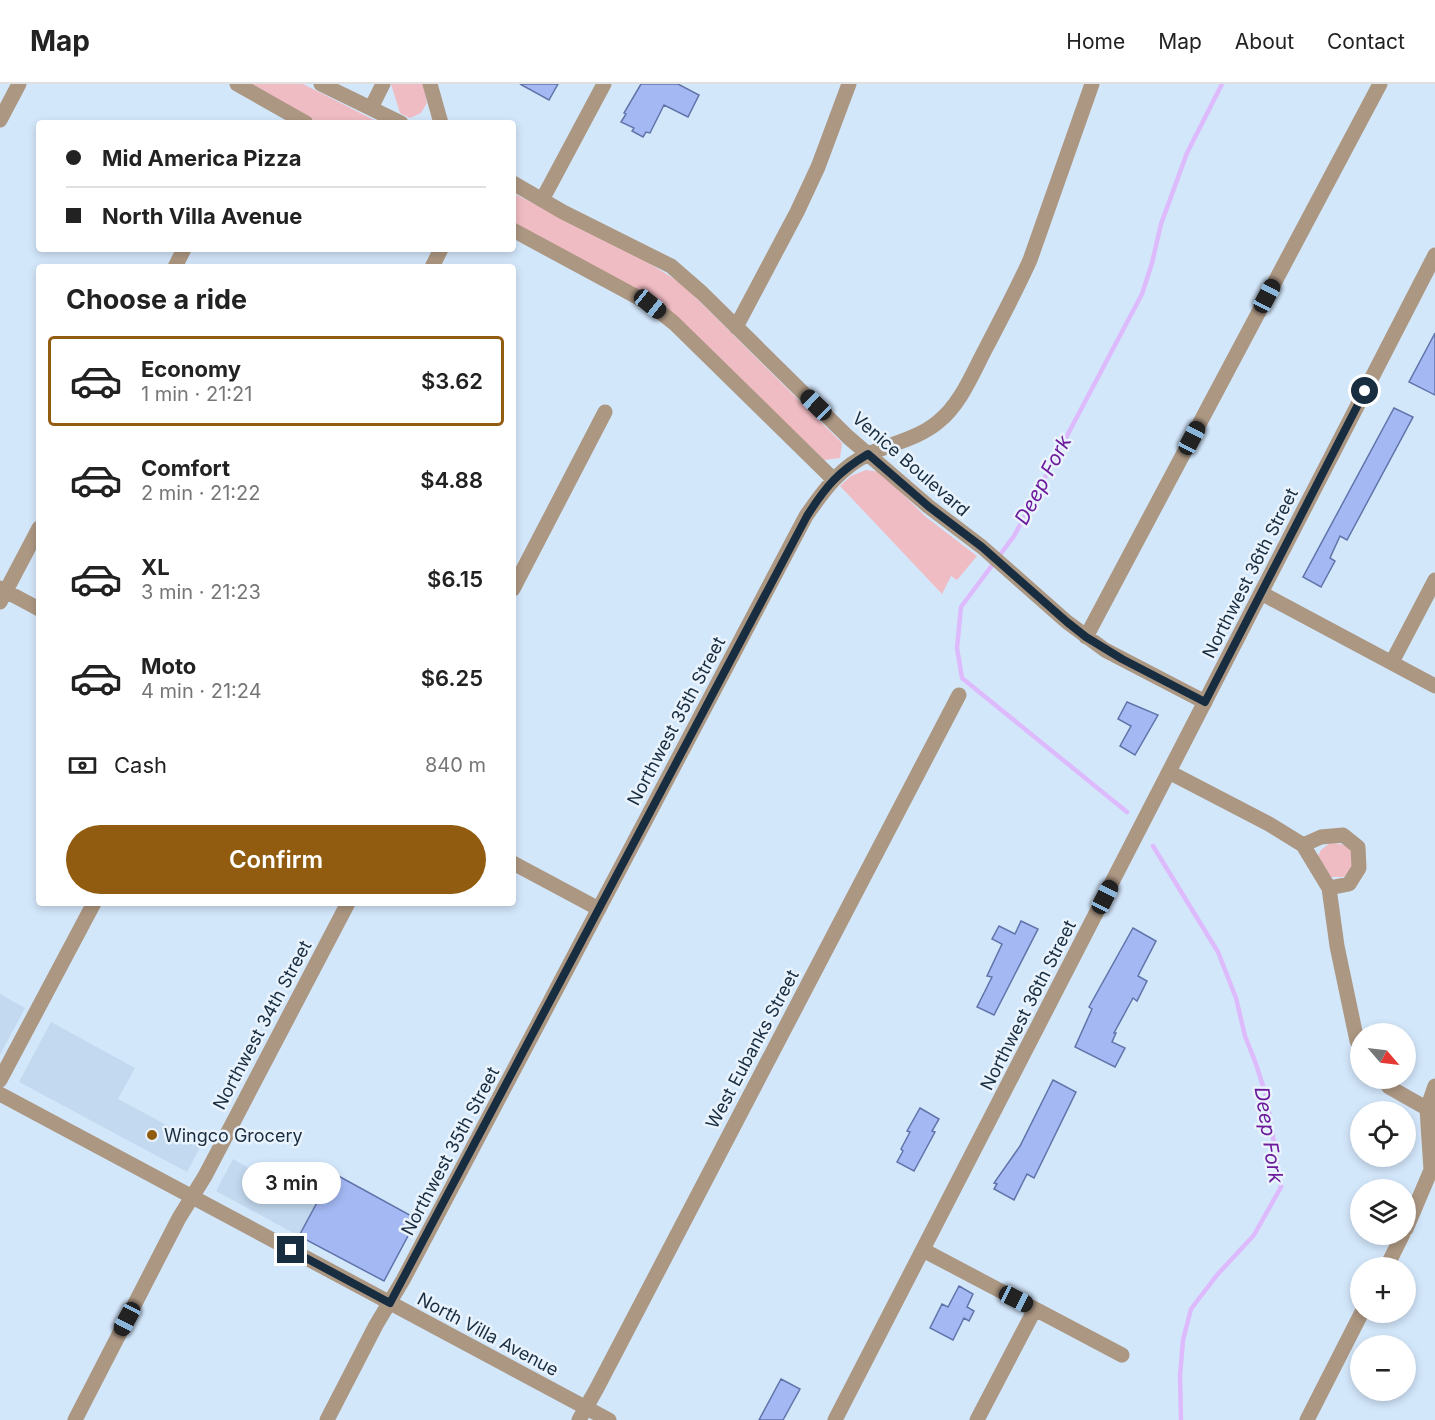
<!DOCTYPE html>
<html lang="en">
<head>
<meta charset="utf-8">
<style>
  body { margin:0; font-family:Inter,sans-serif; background:#f6f6f6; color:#222; height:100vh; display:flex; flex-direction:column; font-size:22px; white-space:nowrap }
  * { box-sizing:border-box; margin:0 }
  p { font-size:20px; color:#767676 }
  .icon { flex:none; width:33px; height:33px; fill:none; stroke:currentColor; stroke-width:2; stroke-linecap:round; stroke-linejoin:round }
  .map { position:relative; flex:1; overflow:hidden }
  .details { position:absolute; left:36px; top:180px; width:480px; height:642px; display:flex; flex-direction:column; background:#fff; border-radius:6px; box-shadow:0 3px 9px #0003 }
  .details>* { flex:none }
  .guide { position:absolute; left:36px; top:36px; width:480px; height:132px; border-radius:6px; box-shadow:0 3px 9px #0003; display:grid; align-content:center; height:132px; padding:0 30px; background:#fff }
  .needle { width:39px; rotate:118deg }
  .tools { position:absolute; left:1350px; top:939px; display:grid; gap:12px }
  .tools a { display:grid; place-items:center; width:66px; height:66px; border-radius:50%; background:#fff; box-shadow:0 3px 9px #0003; font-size:30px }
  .end { position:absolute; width:27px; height:27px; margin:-14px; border:8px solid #192d40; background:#fff; box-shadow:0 0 0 3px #fff }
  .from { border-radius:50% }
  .bubble { position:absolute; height:42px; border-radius:21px; background:#fff; box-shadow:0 3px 9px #0003; font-size:20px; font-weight:600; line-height:42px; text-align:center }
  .car { position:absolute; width:18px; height:36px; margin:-18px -9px; border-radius:8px; box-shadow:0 0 4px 2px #0007; background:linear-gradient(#222 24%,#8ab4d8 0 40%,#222 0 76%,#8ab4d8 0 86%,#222 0) }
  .guide b { display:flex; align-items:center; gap:21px; height:57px; font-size:22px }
  .guide b+b { border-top:2px solid #e0e0e0 }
  .guide i { width:15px; height:15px; background:#222 }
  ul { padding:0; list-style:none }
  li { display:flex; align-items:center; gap:18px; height:90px; margin:0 12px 9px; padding:0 18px; border:3px solid transparent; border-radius:6px }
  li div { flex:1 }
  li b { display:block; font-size:22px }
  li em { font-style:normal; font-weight:600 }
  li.selected { border-color:#915c10 }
  li>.icon { width:54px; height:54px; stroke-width:1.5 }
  h2 { padding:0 30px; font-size:27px; line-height:72px }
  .pay { display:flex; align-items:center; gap:15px; height:66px; padding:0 30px; font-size:22px }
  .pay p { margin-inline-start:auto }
  .primary-button { display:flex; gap:12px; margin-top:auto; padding:12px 30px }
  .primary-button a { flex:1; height:69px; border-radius:36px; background:#915c10; color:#fff; font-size:24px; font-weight:600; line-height:69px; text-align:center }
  header { display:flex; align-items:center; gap:36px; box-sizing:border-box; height:84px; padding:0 30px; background:#fff; border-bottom:2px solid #e0e0e0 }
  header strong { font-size:28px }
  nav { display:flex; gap:33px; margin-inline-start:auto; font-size:21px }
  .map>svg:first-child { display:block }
</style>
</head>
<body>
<header>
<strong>Map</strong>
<nav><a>Home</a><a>Map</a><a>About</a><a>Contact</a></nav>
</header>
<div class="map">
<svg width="1435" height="1336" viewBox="0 0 1435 1336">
  <rect width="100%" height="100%" fill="#d3e7fb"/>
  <path fill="#c3d9ef" d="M0,910L25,924L0,971Z
    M51,938L135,984L118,1015L202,1060L187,1088L19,998Z
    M233,1075L315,1122L299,1152L216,1107Z"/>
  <path fill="#f0bcc3" d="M247,0H303L380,39H320L269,14Z
    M391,0H423L427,19L421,29L410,34L400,29Z
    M513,109L646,177L682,200L842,359L840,374L824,376L661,219L513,139Z
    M866,386L880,388L926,433L977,472L957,496L951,492L942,510L840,402L851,392Z
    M1330,759C1356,759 1360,776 1344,793H1331L1318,772L1321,766Z"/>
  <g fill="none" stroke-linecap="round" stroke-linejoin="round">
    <path stroke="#ddbafc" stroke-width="4.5" d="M1127,728L962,594L957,564L961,523L1014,452L1142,210L1152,179L1161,140L1187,69L1222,0
      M1153,762L1218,868L1236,914L1245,952L1256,980L1267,1015L1281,1103L1254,1151L1217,1191L1191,1225L1183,1256L1180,1292L1181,1336"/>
  </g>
  <path fill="#a4b9f4" stroke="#6174aa" stroke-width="1.5" d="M520,0H558L549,16Z
    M641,0H678L699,11L688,33L664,21L650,49L646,48L643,53L632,47L634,44L621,38L626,30L624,29Z
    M1435,249V311L1409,298Z
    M1394,324L1413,333L1347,456L1340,452L1330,474L1335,477L1321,503L1303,493Z
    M1127,618L1158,631L1135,671L1120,662L1131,642L1118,635Z
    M1021,837L1038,845L994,931L977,923L992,893L987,892L1002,860L992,855L999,842L1015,850Z
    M1133,844L1156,857L1138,892L1147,897L1137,917L1133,914L1114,949H1116L1112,958L1125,964L1115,983L1075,963L1092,925L1089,923Z
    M1053,996L1076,1008L1034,1094L1027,1090L1014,1116L994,1105L997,1100L994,1099L1020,1062Z
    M920,1024L939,1035L932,1047L935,1048L914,1087L897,1078L903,1067L901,1065L910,1048L907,1047Z
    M333,1089L417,1135L384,1197L299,1152Z
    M959,1202L973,1210L967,1223L974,1227L969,1237L964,1234L953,1256L930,1244L942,1220L948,1223Z
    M781,1295L800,1305L783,1336H759Z"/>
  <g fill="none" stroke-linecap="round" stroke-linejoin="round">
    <path stroke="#ac9782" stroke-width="15" d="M237,0L306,39
      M321,0L401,39
      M430,0L441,39
      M371,24L383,0
      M0,36L19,0
      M513,99L563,128L671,182L702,209L848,353L928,422L982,463L1067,538L1105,566L1205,618
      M542,116L604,0
      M513,146L650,220L674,239L833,395
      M175,183L184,165
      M432,183L441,165
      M736,243L797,128L818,83L849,0
      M0,504L39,525
      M513,505L605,328
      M1261,509L1435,602
      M0,518L39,444
      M1086,553L1380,0
      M1392,578L1435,496
      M1169,688L1269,740L1303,761L1329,804L1337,862L1357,957L1360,961
      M1303,761L1321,753L1343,751L1358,763L1359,784L1349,800L1329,804
      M513,779L599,825
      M1383,994L1389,1003L1435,1029
      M0,996L94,819
      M1406,1145L1431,1086L1427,1025L1435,1002
      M923,1166L1122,1271
      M1386,1184L1403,1150
      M75,1336L179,1134L205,1092L348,819
      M327,1336L376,1241L403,1196L806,432C824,406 841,382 871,369C893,359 919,354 938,338C961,320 973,288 987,262C1002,233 1017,205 1030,176L1092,0
      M579,1336L597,1304L959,611
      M977,1336L1035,1225
      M1307,1336L1362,1228"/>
    <path stroke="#ac9782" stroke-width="15" d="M0,1010L609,1336
      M835,1336L1435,171"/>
  </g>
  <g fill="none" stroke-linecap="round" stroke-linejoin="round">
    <path stroke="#192d40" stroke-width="8" d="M291,1166L390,1219L807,432C826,402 838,388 868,370L928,422L982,463L1067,538L1086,553L1122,575L1205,618L1365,307"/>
  </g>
  <circle fill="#915c10" stroke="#e9f3fd" stroke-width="2" cx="152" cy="1051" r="6"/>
  <g text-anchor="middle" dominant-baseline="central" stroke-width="5" stroke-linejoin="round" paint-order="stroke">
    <g font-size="18" fill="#192d40" stroke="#e9f3fd">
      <text transform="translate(911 380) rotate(41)">Venice Boulevard</text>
      <text transform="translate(1250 489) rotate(-63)">Northwest 36th Street</text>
      <text transform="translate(676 637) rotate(-62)">Northwest 35th Street</text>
      <text transform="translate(1028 921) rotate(-63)">Northwest 36th Street</text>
      <text transform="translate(262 941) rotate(-62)">Northwest 34th Street</text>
      <text transform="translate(752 965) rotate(-62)">West Eubanks Street</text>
      <text transform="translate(450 1067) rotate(-62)">Northwest 35th Street</text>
      <text transform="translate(488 1250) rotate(28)">North Villa Avenue</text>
    </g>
    <g font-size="18" fill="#192d40" stroke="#e9f3fd" text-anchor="start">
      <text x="164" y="1051">Wingco Grocery</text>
    </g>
    <g font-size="20" font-style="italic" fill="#6c199a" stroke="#e9f3fd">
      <text transform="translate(1043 396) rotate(-62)">Deep Fork</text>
      <text transform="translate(1269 1051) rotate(81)">Deep Fork</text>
    </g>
  </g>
</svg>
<div class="tools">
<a><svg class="needle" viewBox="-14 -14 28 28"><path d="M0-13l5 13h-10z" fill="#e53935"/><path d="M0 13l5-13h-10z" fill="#767676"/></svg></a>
<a><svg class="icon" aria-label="locate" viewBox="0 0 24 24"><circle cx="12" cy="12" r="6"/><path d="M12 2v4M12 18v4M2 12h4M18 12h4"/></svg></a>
<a><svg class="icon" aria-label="layers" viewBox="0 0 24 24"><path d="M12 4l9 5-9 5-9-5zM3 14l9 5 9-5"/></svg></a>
<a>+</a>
<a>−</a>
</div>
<i class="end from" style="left:1365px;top:307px"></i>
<i class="end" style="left:291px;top:1166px"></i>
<div class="bubble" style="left:242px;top:1078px;width:99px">3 min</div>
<i class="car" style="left:1267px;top:212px;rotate:28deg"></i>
<i class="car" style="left:650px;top:220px;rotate:129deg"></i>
<i class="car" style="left:816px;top:321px;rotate:314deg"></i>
<i class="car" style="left:1192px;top:354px;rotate:28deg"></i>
<i class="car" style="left:1105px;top:813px;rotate:27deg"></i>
<i class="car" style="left:1016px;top:1215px;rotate:117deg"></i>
<i class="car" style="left:127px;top:1235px;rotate:208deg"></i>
<div class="guide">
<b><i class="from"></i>Mid America Pizza</b>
<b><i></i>North Villa Avenue</b>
</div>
<section class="details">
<h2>Choose a ride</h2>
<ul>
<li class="selected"><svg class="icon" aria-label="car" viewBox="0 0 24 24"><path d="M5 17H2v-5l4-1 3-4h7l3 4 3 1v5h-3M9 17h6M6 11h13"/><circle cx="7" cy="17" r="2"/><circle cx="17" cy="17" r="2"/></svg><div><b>Economy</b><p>1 min · 21:21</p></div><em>$3.62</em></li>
<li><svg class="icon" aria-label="car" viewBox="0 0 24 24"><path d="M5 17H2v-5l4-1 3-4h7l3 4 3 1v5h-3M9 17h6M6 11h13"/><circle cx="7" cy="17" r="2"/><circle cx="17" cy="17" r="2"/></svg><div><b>Comfort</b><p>2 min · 21:22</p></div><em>$4.88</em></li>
<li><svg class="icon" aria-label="car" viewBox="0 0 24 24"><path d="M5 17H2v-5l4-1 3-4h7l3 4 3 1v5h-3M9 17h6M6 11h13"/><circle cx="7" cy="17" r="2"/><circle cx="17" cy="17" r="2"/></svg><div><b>XL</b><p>3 min · 21:23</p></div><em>$6.15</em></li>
<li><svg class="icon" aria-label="car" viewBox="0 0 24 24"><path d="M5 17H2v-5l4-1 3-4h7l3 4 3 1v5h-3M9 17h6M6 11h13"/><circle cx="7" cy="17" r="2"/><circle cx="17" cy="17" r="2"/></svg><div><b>Moto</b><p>4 min · 21:24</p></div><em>$6.25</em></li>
</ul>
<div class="pay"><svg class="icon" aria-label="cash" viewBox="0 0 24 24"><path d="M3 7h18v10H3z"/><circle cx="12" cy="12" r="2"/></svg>Cash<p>840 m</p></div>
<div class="primary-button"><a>Confirm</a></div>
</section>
</div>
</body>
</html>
